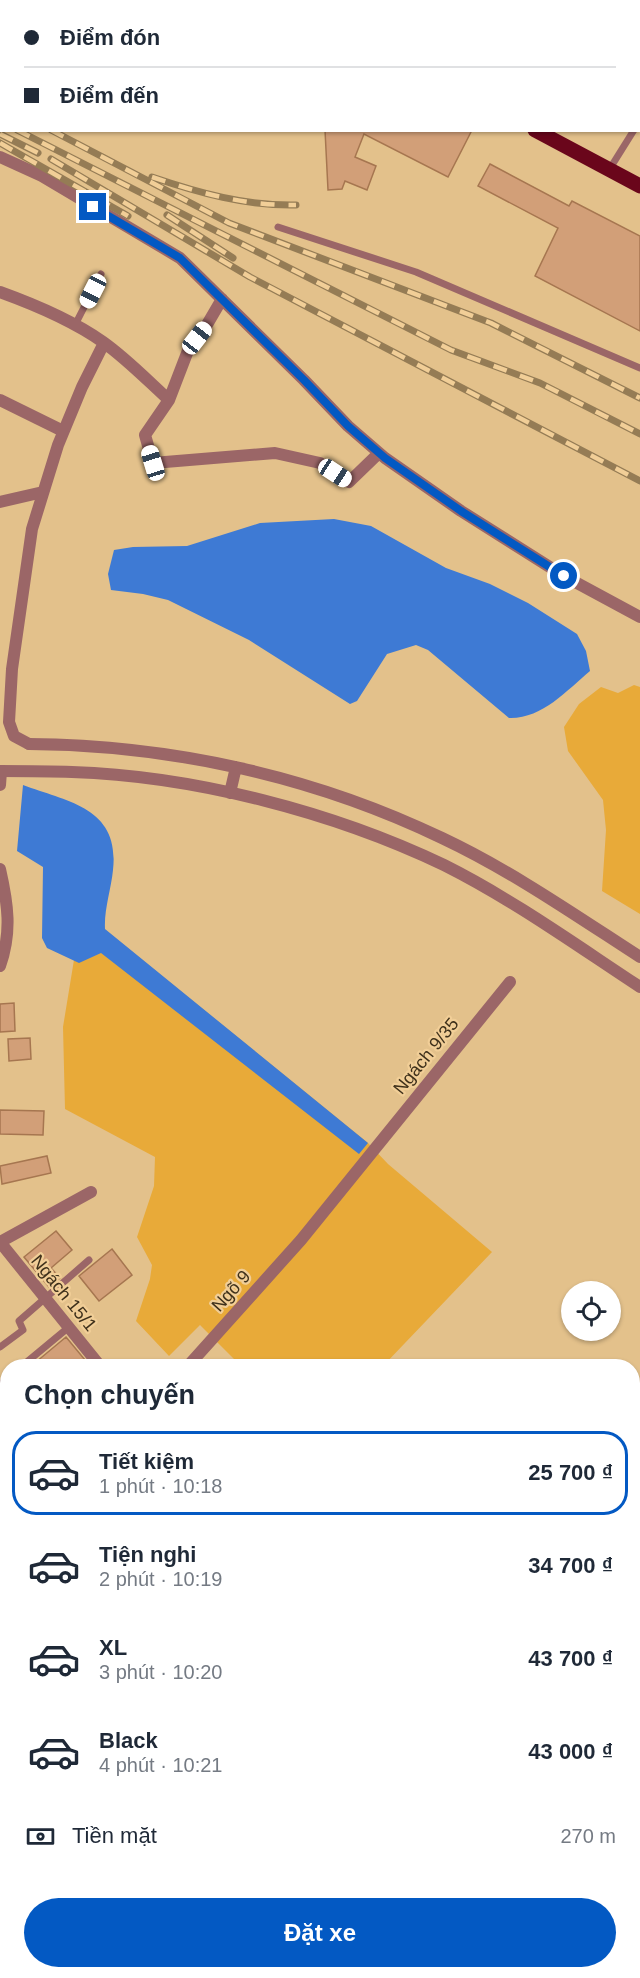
<!DOCTYPE html>
<html lang="vi">
<head>
<meta charset="utf-8">
<style>
  body { margin:0; font-family:Helvetica,sans-serif; background:#f2f2f3; color:#1f2937; height:100vh; display:flex; flex-direction:column; font-size:22px; white-space:nowrap }
  * { box-sizing:border-box; margin:0 }
  p { font-size:20px; color:#747a83 }
  .icon { flex:none; width:33px; height:33px; fill:none; stroke:currentColor; stroke-width:2; stroke-linecap:round; stroke-linejoin:round }
  .map { position:relative; flex:1; overflow:hidden }
  .sheet { position:absolute; left:0px; top:1359px; width:640px; height:620px; display:flex; flex-direction:column; background:#fff; border-radius:24px 24px 0 0; box-shadow:0 2px 4px #0004 }
  .sheet>* { flex:none }
  .hud { position:absolute; left:0px; top:0px; width:640px; height:132px; box-shadow:0 2px 4px #0004; display:grid; align-content:center; height:132px; padding:0 24px; background:#fff }
  .buttons { position:absolute; left:561px; top:1281px; display:grid; gap:12px }
  .buttons a { display:grid; place-items:center; width:60px; height:60px; border-radius:50%; background:#fff; box-shadow:0 2px 4px #0004; font-size:30px }
  .end { position:absolute; width:27px; height:27px; margin:-14px; border:8px solid #0359c3; background:#fff; box-shadow:0 0 0 3px #fff }
  .from { border-radius:50% }
  .car { position:absolute; width:18px; height:36px; margin:-18px -9px; border-radius:8px; box-shadow:0 0 4px 2px #0007; background:linear-gradient(#fff 24%,#345 0 40%,#fff 0 76%,#345 0 86%,#fff 0) }
  .hud b { display:flex; align-items:center; gap:21px; height:57px; font-size:22px }
  .hud b+b { border-top:2px solid #e0e1e3 }
  .hud i { width:15px; height:15px; background:#1f2937 }
  ul { padding:0; list-style:none }
  li { display:flex; align-items:center; gap:18px; height:84px; margin:0 12px 9px; padding:0 12px; border:3px solid transparent; border-radius:24px }
  li div { flex:1 }
  li b { display:block; font-size:22px }
  li em { font-style:normal; font-weight:800 }
  li.current { border-color:#0359c3 }
  li>.icon { width:54px; height:54px; stroke-width:1.5 }
  h2 { padding:0 24px; font-size:27px; line-height:72px }
  .pay { display:flex; align-items:center; gap:15px; height:66px; padding:0 24px; font-size:22px }
  .pay p { margin-inline-start:auto }
  .cta { display:flex; gap:12px; margin-top:auto; padding:12px 24px }
  .cta a { flex:1; height:69px; border-radius:36px; background:#0359c3; color:#fff; font-size:24px; font-weight:800; line-height:69px; text-align:center }
  .map>svg:first-child { display:block }
</style>
</head>
<body>
<div class="map">
<svg width="640" height="1978" viewBox="0 0 640 1978">
  <rect width="100%" height="100%" fill="#e3c18b"/>
  <path fill="#e8aa39" d="M634,685L640,687V914L602,891L606,830L603,800L568,751L564,727L579,704L601,687L618,693Z
    M82,911L368,1143L388,1164L492,1252L383,1366H241L200,1325L169,1356L136,1321L150,1279L152,1265L137,1237L154,1186L155,1157L65,1109L63,1027Z
    M7,1889L8,1971H64L58,1978H0V1904Z"/>
  <path fill="#3e7ad4" d="M334,519L371,526L446,568L490,584L528,603L577,634L586,651L590,671C566,691 542,719 509,718L428,650L416,645L387,654L357,701L350,704L249,640L168,600L143,594L111,590L108,574L114,550L133,547L187,546L260,523Z
    M23,785C69,802 120,808 113,870C111,890 104,909 105,929L368,1143L359,1154L101,953L79,963L47,948L42,938L43,867L17,851Z
    M0,1829C7,1839 7,1855 0,1866Z"/>
  <path fill="#d29f78" stroke="#a67650" stroke-width="1.5" d="M325,130H472L448,177L364,134L355,157L376,166L367,190L345,181L342,189L328,190Z
    M490,164L569,206L572,201L640,236V331L535,276L558,228L478,186Z
    M14,1003L15,1031L0,1032V1004Z
    M30,1038L31,1059L9,1061L8,1039Z
    M0,1110L44,1111L43,1135L0,1134Z
    M47,1156L51,1173L2,1184L0,1166Z
    M56,1231L72,1250L51,1268L60,1278L49,1287L24,1257Z
    M112,1249L132,1275L99,1301L79,1276Z
    M66,1337L90,1366H39L36,1362Z"/>
  <g fill="none" stroke-linecap="round" stroke-linejoin="round">
    <path stroke="#9b6667" stroke-width="7" d="M54,0L56,2
      M211,2V0
      M639,122L640,120
      M609,170L634,130
      M278,227L416,272L640,368
      M75,325L101,274
      M0,1347L23,1330L19,1321L89,1260
      M22,1366L69,1327
      M0,1385L8,1378
      M0,1542L8,1549"/>
    <path stroke="#9b6667" stroke-width="12" d="M466,2V0
      M0,157L42,176L180,258L304,380L348,426L385,458L461,511L564,576L640,617
      M0,292C36,305 72,320 103,342C127,359 148,381 169,400
      M222,299L205,328L189,348L169,400L145,435L153,463L275,453L320,463L349,482L379,453
      M0,400L63,431
      M0,502L43,492
      M29,744L14,736L9,722L12,669L32,529L58,445L82,387L104,343
      M0,785L1,771
      M0,869C8,904 12,932 0,966
      M91,1192L0,1242L100,1366
      M188,1366L301,1240L510,982
      M0,1624L8,1614
      M0,1752L8,1753"/>
    <path stroke="#9b6667" stroke-width="12" d="M29,744C171,745 313,776 442,838C512,871 575,915 640,957
      M0,771C24,771 48,771 72,772C195,776 333,812 444,865C512,899 576,945 640,987
      M230,793L236,767"/>
    <path stroke="#6a061b" stroke-width="15" d="M288,0L291,2
      M535,130L640,186"/>
    <g stroke="#957c55" stroke-width="7">
      <path id="rail" d="M0,104L2,105
        M0,121L2,122
        M17,130L451,350L540,383L640,434
        M51,130L229,223L491,323L640,398
        M0,134L38,153
        M0,143L128,216
        M51,159L250,277L640,481
        M152,177C199,193 246,206 296,205
        M167,215L233,258"/>
    </g>
    <use href="#rail" stroke="#f1ce97" stroke-width="4.5" stroke-dasharray="14" stroke-linecap="butt"/>
  </g>
  <g fill="none" stroke-linecap="round" stroke-linejoin="round">
    <path stroke="#0359c3" stroke-width="8" d="M93,207L180,258L304,380L348,426L385,458L461,511L564,576"/>
  </g>
  <g text-anchor="middle" dominant-baseline="central" stroke-width="4.5" stroke-linejoin="round" paint-order="stroke">
    <g font-size="18" fill="#3f311b" stroke="#f1ce97">
      <text transform="translate(426 1056) rotate(-51)">Ngách 9/35</text>
      <text transform="translate(231 1291) rotate(-48)">Ngõ 9</text>
      <text transform="translate(64 1293) rotate(51)">Ngách 15/1</text>
    </g>
  </g>
</svg>
<div class="buttons">
<a><svg class="icon" aria-label="locate" viewBox="0 0 24 24"><circle cx="12" cy="12" r="6"/><path d="M12 2v4M12 18v4M2 12h4M18 12h4"/></svg></a>
</div>
<i class="end from" style="left:564px;top:576px"></i>
<i class="end" style="left:93px;top:207px"></i>
<i class="car" style="left:93px;top:291px;rotate:207deg"></i>
<i class="car" style="left:197px;top:338px;rotate:38deg"></i>
<i class="car" style="left:153px;top:463px;rotate:343deg"></i>
<i class="car" style="left:335px;top:473px;rotate:123deg"></i>
<div class="hud">
<b><i class="from"></i>Điểm đón</b>
<b><i></i>Điểm đến</b>
</div>
<section class="sheet">
<h2>Chọn chuyến</h2>
<ul>
<li class="current"><svg class="icon" aria-label="car" viewBox="0 0 24 24"><path d="M5 17H2v-5l4-1 3-4h7l3 4 3 1v5h-3M9 17h6M6 11h13"/><circle cx="7" cy="17" r="2"/><circle cx="17" cy="17" r="2"/></svg><div><b>Tiết kiệm</b><p>1 phút · 10:18</p></div><em>25 700 ₫</em></li>
<li><svg class="icon" aria-label="car" viewBox="0 0 24 24"><path d="M5 17H2v-5l4-1 3-4h7l3 4 3 1v5h-3M9 17h6M6 11h13"/><circle cx="7" cy="17" r="2"/><circle cx="17" cy="17" r="2"/></svg><div><b>Tiện nghi</b><p>2 phút · 10:19</p></div><em>34 700 ₫</em></li>
<li><svg class="icon" aria-label="car" viewBox="0 0 24 24"><path d="M5 17H2v-5l4-1 3-4h7l3 4 3 1v5h-3M9 17h6M6 11h13"/><circle cx="7" cy="17" r="2"/><circle cx="17" cy="17" r="2"/></svg><div><b>XL</b><p>3 phút · 10:20</p></div><em>43 700 ₫</em></li>
<li><svg class="icon" aria-label="car" viewBox="0 0 24 24"><path d="M5 17H2v-5l4-1 3-4h7l3 4 3 1v5h-3M9 17h6M6 11h13"/><circle cx="7" cy="17" r="2"/><circle cx="17" cy="17" r="2"/></svg><div><b>Black</b><p>4 phút · 10:21</p></div><em>43 000 ₫</em></li>
</ul>
<div class="pay"><svg class="icon" aria-label="cash" viewBox="0 0 24 24"><path d="M3 7h18v10H3z"/><circle cx="12" cy="12" r="2"/></svg>Tiền mặt<p>270 m</p></div>
<div class="cta"><a>Đặt xe</a></div>
</section>
</div>
</body>
</html>
